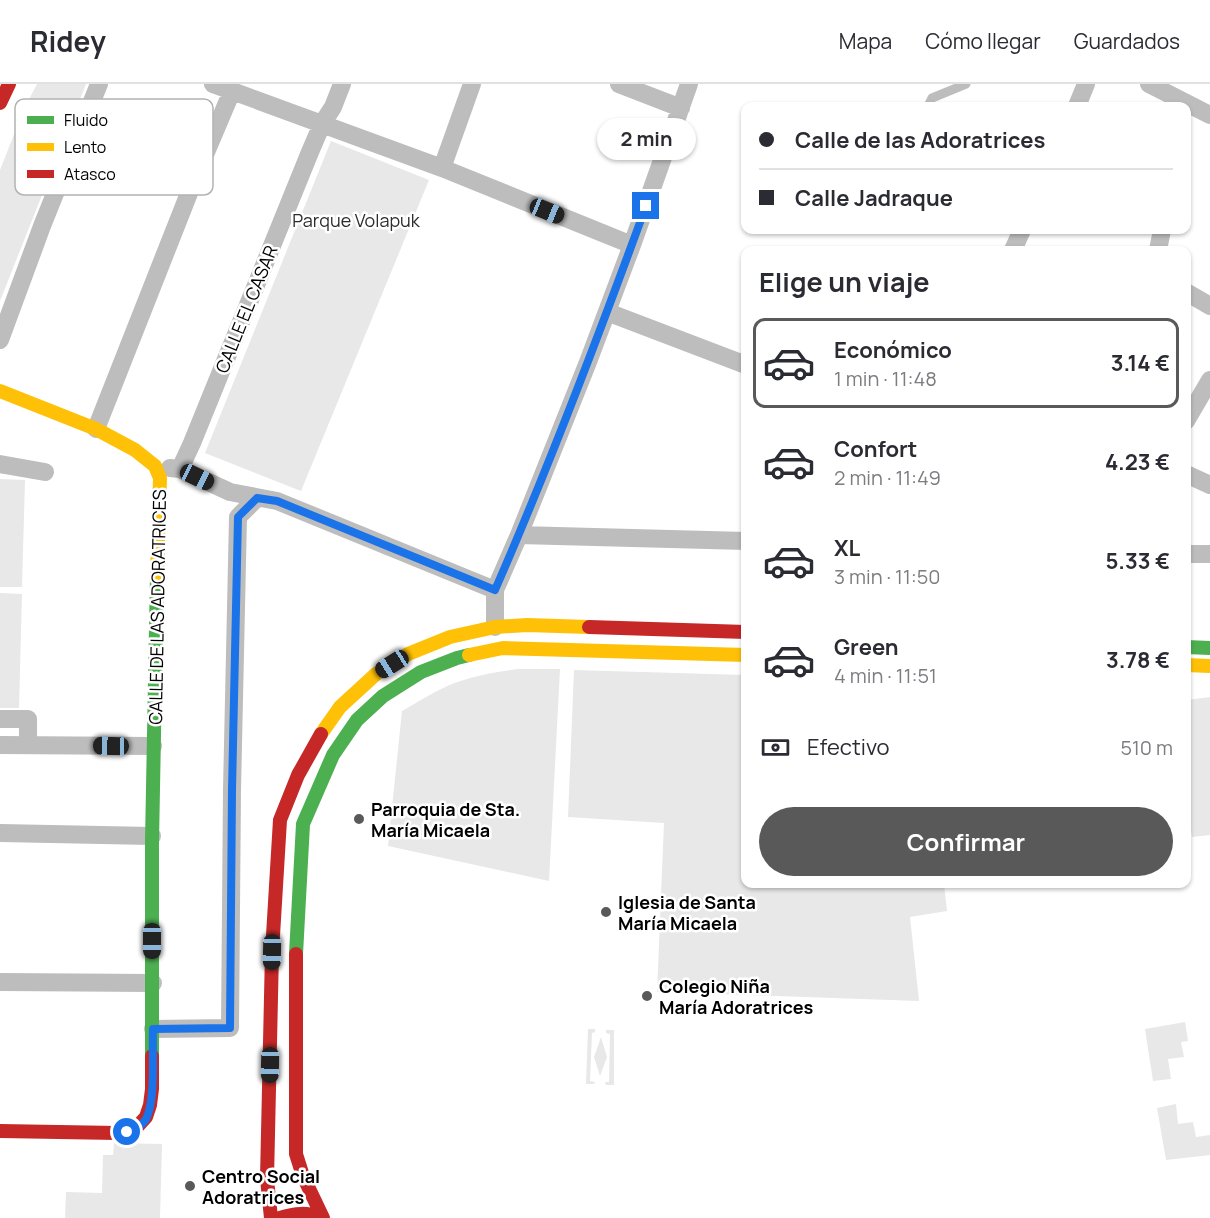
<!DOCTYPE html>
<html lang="es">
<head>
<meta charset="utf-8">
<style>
  body { margin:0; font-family:Manrope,sans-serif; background:#f7f7f7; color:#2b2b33; height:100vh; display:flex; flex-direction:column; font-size:22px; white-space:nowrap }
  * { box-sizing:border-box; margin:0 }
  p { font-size:20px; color:#7c7c81 }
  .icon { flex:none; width:33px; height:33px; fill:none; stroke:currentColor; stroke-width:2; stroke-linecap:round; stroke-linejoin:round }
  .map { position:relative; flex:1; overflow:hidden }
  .panel { position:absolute; left:741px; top:162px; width:450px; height:642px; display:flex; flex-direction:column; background:#fff; border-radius:12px; box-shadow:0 2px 4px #0004 }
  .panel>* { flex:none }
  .banner { position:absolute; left:741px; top:18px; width:450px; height:132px; border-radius:12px; box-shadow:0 2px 4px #0004; display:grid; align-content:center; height:132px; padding:0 18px; background:#fff }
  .end { position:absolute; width:27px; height:27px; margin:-14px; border:8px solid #1a73e8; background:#fff; box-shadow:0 0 0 3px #fff }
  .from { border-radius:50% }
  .bubble { position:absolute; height:42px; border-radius:21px; background:#fff; box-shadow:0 2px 4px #0004; font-size:20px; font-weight:700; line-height:42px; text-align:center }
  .car { position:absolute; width:18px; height:36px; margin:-18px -9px; border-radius:8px; box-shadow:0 0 4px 2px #0007; background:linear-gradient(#222 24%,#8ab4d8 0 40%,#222 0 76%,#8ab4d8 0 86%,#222 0) }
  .banner b { display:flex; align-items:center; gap:21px; height:57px; font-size:22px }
  .banner b+b { border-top:2px solid #e1e1e2 }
  .banner i { width:15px; height:15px; background:#2b2b33 }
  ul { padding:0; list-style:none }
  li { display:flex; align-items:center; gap:18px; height:90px; margin:0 12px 9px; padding:0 6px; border:3px solid transparent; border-radius:12px }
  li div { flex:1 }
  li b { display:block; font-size:22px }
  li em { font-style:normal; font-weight:700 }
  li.selected { border-color:#595959 }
  li>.icon { width:54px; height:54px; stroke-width:1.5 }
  h2 { padding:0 18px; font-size:27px; line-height:72px }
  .pay { display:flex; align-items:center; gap:15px; height:66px; padding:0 18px; font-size:22px }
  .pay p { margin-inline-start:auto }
  .action { display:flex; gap:12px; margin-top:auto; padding:12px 18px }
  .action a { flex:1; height:69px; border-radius:36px; background:#595959; color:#fff; font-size:24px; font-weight:700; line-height:69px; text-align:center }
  header { display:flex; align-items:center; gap:36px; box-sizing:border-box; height:84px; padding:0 30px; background:#fff; border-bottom:2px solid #e1e1e2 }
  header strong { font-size:28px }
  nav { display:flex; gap:33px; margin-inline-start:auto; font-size:21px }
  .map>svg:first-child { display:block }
</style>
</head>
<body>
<header>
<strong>Ridey</strong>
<nav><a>Mapa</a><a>Cómo llegar</a><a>Guardados</a></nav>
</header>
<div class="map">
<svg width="1210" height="1134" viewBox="0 0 1210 1134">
  <rect width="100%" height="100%" fill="#fff"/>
  <path fill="#e8e8e8" d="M37,0H86L0,217V86L24,25Z
    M331,57L429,96L301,407L205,369Z
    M0,395L25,396L22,503H0Z
    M0,509L22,510L19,624H0Z
    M517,585H560L549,797L388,762L402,627C418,618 435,607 452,600C473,592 495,588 517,585Z
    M574,586L745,591L746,800H944L947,827L910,833L919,917L657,908L664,739L568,733Z
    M1210,613V751L1192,753L1186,708L1187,616Z
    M1185,938L1188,957L1181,958L1184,973L1168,975L1171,995L1153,997L1145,945Z
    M588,945H595V948L592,949L590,997L595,998L594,1000H586Z
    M606,946H614V1001H606L605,998H609L610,950L606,949Z
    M601,953L607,973L600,992L594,973Z
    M1176,1020L1178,1040L1193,1038L1196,1053L1210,1051V1071L1166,1076L1157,1024Z
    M114,1059L162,1060L160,1134H65L66,1108L102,1109L103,1071H113Z"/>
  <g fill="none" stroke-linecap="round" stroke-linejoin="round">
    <path stroke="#bdbdbd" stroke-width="9" d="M928,22L932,14L966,0"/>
    <path stroke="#bdbdbd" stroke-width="18" d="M213,0L442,84L632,161
      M619,0L681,24
      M1149,0L1210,31
      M1077,22L1086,0
      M442,84L472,0
      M1013,166L1022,146
      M1158,166L1162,146
      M1186,208L1210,222
      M607,228L746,281
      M0,256L42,142L99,0
      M1186,337L1210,296
      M96,345L193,99L232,7
      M0,380L45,388
      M170,384L180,385L230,408L277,417L495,506
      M180,385L192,359L310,68L322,40L333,23L342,0
      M1186,390L1210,401
      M519,451L746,457
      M1186,470H1210
      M495,543V506L519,451L588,278L632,161L689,0
      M0,635H28V660
      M0,661L153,662
      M0,749L152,752
      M0,898L153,899
      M153,945L230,944L232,706L238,433L257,414"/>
    <path stroke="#4caf50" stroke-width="14" d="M1186,563L1210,564
      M296,870L303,740L333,671L357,636L383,612L421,588L457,574L469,571
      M152,972V758L157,490"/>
    <path stroke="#ffc107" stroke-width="14" d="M0,307L96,345L135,366L155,382L160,394L157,490
      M469,571L503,564L746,571
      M1186,581L1210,582
      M321,650L340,623L376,590L408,570L450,553L495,543L527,541L589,543"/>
    <path stroke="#c62828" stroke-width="14" d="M0,19L9,0
      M589,543L746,548
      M296,870V1070L303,1092L323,1134
      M0,1047L117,1049L136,1044L146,1033L150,1021L152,1005V972
      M271,1134L267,1095L272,868L280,736L298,691L321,650
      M280,1134C295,1129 307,1128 322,1134"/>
  </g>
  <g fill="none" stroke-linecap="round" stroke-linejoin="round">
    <path stroke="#1a73e8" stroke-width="8" d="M127,1048C135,1045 142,1042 146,1035C156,1016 152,967 153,945L230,944L232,706L238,433L257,414L277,417L495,506C550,380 599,251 646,122"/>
  </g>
  <g fill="#595959" stroke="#fff" stroke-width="2">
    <circle cx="359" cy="735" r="6"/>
    <circle cx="606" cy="828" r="6"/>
    <circle cx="647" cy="912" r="6"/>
    <circle cx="190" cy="1102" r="6"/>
  </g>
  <g text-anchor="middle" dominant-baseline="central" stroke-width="5" stroke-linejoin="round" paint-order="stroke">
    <g font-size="18" fill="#2c2c2c" stroke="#fff">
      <text x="356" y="136">Parque Volapuk</text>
    </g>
    <g font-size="18" fill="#000" stroke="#fff">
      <text transform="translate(246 225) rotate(-68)">CALLE EL CASAR</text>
      <text transform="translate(157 523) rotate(-89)">CALLE DE LAS ADORATRICES</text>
    </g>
    <g font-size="18" font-weight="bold" fill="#000" stroke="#fff" text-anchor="start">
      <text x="371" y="725">Parroquia de Sta.<tspan x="371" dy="21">María Micaela</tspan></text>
      <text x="618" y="818">Iglesia de Santa<tspan x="618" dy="21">María Micaela</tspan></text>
      <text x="659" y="902">Colegio Niña<tspan x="659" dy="21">María Adoratrices</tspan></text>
      <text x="202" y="1092">Centro Social<tspan x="202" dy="21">Adoratrices</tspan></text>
    </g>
  </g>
  <rect x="15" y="15" width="198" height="96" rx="9" fill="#fff" stroke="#b2b2b2" stroke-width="1.5"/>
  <rect x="27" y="32" width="27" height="8" fill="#4caf50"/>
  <rect x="27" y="59" width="27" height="8" fill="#ffc107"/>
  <rect x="27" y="86" width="27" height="8" fill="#c62828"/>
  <g font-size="16" fill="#000">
    <text x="64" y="42">Fluido</text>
    <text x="64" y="69">Lento</text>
    <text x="64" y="96">Atasco</text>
  </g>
</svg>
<i class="end from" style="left:127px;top:1048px"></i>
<i class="end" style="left:646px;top:122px"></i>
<div class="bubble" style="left:597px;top:34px;width:99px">2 min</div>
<i class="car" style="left:547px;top:127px;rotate:112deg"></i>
<i class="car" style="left:197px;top:393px;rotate:116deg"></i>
<i class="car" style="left:392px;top:580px;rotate:238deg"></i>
<i class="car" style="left:111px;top:662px;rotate:271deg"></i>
<i class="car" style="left:152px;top:857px;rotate:180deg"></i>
<i class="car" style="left:272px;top:868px;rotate:181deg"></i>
<i class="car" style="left:270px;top:981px;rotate:181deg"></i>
<div class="banner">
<b><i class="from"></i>Calle de las Adoratrices</b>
<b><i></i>Calle Jadraque</b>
</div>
<section class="panel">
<h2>Elige un viaje</h2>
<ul>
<li class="selected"><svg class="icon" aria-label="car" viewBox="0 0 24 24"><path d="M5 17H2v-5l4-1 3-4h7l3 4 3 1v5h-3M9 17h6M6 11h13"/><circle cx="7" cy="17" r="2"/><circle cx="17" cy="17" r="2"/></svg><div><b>Económico</b><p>1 min · 11:48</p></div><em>3.14 €</em></li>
<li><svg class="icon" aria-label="car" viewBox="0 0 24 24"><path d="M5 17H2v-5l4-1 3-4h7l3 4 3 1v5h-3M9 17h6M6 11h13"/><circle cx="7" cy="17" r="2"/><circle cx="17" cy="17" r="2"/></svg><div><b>Confort</b><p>2 min · 11:49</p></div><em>4.23 €</em></li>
<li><svg class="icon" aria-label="car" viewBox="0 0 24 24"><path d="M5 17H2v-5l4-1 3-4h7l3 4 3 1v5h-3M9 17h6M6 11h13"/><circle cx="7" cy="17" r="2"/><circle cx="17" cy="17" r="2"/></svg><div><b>XL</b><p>3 min · 11:50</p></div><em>5.33 €</em></li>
<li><svg class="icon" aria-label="car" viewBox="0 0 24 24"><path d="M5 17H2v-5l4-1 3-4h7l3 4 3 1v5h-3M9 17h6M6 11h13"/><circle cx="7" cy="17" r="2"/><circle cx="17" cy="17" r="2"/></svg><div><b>Green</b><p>4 min · 11:51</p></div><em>3.78 €</em></li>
</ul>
<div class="pay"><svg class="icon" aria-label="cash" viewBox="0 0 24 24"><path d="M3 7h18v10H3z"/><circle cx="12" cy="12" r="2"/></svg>Efectivo<p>510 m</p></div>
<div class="action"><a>Confirmar</a></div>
</section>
</div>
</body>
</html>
